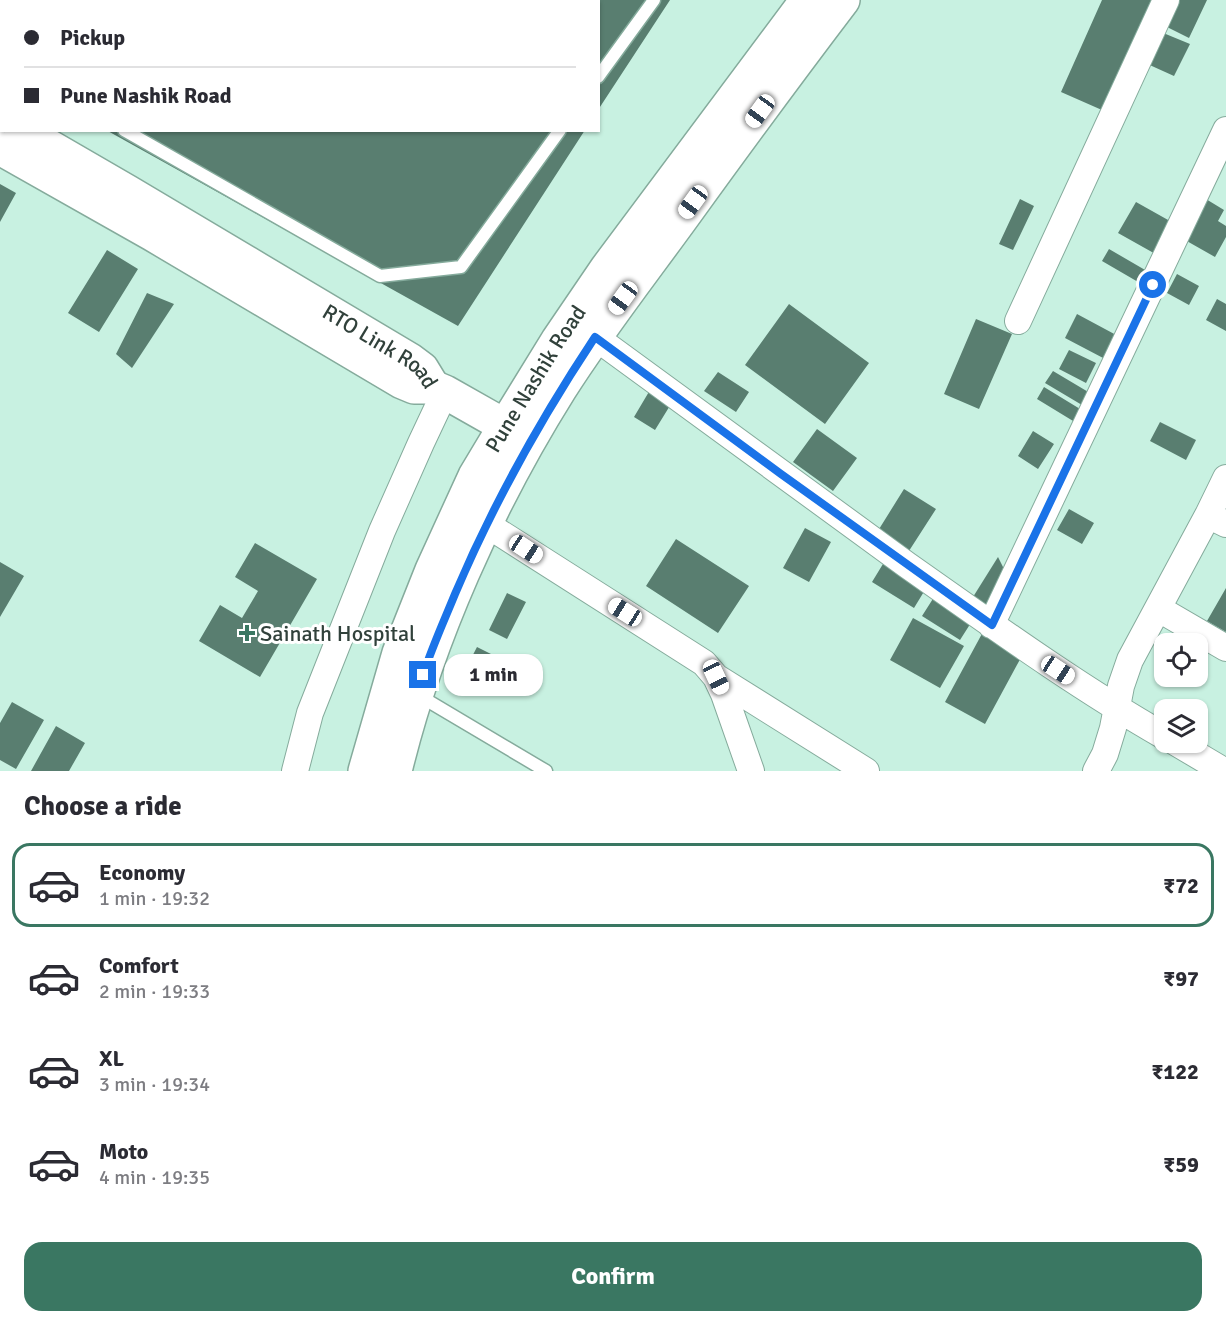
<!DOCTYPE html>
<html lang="en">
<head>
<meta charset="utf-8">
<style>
  body { margin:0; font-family:Signika,sans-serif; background:#f7f7f7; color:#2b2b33; height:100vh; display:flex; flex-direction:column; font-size:22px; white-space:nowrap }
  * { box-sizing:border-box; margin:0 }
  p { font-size:20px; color:#7c7c81 }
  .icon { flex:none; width:33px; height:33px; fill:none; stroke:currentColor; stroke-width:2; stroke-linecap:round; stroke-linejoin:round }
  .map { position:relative; height:771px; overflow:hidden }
  .drawer { display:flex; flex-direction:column; background:#fff; flex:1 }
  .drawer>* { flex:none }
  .guide { position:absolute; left:0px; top:0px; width:600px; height:132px; box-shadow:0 2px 4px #0004; display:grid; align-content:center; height:132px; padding:0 24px; background:#fff }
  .buttons { position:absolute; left:1154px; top:633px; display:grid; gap:12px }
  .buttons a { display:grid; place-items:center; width:54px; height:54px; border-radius:12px; background:#fff; box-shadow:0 2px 4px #0004; font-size:30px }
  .end { position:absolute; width:27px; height:27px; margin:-14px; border:8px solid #1a73e8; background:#fff; box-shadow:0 0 0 3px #fff }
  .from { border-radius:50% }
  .bubble { position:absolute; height:42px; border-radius:18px; background:#fff; box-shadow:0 2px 4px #0004; font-size:20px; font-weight:800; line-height:42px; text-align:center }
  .car { position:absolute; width:18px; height:36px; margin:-18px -9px; border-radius:8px; box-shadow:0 0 4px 2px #0007; background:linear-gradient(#fff 24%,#345 0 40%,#fff 0 76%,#345 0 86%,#fff 0) }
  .guide b { display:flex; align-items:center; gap:21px; height:57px; font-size:22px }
  .guide b+b { border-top:2px solid #e1e1e2 }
  .guide i { width:15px; height:15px; background:#2b2b33 }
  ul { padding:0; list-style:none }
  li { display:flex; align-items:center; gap:18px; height:84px; margin:0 12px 9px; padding:0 12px; border:3px solid transparent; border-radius:18px }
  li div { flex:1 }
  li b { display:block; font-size:22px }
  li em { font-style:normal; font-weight:800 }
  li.current { border-color:#3a7762 }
  li>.icon { width:54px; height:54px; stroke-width:1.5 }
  h2 { padding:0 24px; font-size:27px; line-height:72px }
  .cta { display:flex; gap:12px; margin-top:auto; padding:12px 24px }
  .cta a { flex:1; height:69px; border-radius:18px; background:#3a7762; color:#fff; font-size:24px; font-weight:800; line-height:69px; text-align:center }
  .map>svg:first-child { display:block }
</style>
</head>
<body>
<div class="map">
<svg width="1226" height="771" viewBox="0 0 1226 771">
  <rect width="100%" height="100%" fill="#c8f1e1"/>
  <path fill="#597e70" d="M598,0H670L598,110Z
    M1102,0H1162L1111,114L1061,92Z
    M1177,0H1207L1189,38L1165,26Z
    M1156,30L1190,44L1174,76L1143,62Z
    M106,130H585L458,326Z
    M0,184L16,193L0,222Z
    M1201,196L1224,210L1218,221L1226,226V237L1215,257L1185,240Z
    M1020,199L1034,206L1013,250L999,244Z
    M1136,202L1177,225L1159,256L1118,233Z
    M1109,249L1152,274L1145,286L1102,261Z
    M107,250L138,269L99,332L68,313Z
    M1177,274L1199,286L1189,305L1167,293Z
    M147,293L174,304L132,368L116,354Z
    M1217,299L1226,304V331L1206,320Z
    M789,304L869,363L825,424L745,365Z
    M1077,314L1118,336L1105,359L1065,338Z
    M976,319L1012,334L979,409L944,394Z
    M1069,350L1096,363L1086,383L1059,369Z
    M1053,371L1095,396L1087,408L1045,383Z
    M718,372L749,392L736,412L704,391Z
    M1044,387L1085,412L1078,424L1037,399Z
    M650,390L671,404L655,430L634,417Z
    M1160,422L1196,440L1186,460L1150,441Z
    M817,429L857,458L833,491L793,462Z
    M1033,431L1054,444L1038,469L1018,456Z
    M904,489L936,509L907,554L876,534Z
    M1069,509L1094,523L1082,544L1057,530Z
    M805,528L831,542L809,582L783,568Z
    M676,539L749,586L718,633L646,586Z
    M255,543L317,579L260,677L199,641L220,605L242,618L258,591L235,577Z
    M998,557L1009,579L991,608L973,597Z
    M886,559L928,585L914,608L872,582Z
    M0,562L24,576L0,617Z
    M1226,588V632L1207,621Z
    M507,593L526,602L507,639L489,630Z
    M936,594L974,618L960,640L922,616Z
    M913,618L964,646L940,688L890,660Z
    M984,630L1024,652L985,724L945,702Z
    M477,647L495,656L481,686L462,676Z
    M12,702L44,720L16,769L0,760V723Z
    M56,726L85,743L69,771H31Z"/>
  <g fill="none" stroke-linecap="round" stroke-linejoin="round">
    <g stroke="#85ab9c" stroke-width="15">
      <path id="service" d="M0,60L2,61
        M598,77L654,0
        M124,130L380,276L461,267L560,130
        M418,695L546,771"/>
    </g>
    <g stroke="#85ab9c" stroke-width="28">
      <path id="minor" d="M1018,321L1166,0
        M595,337C699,414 803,490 907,565C991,624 1075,685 1164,736
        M1208,515L1226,478
        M486,524L704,663L716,677L724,694L751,771
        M1159,609L1226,648
        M991,625L1226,130
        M716,677L866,771
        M1175,742L1224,771
        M295,771L310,713L382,531L421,443L445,392
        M1096,771L1105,754L1113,728L1121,686L1130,660L1208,515L1226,524"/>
    </g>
    <g stroke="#85ab9c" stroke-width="36">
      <g id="secondary">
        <path id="s1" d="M21,130L128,192L410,360L422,369L433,387"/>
        <path d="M0,148L152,234L402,382L414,387H433L445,392L505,426"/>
      </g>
    </g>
    <g stroke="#85ab9c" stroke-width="36">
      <g id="trunk">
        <path id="s2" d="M365,771L399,653L432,570L475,476L505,426L558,340L607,268L807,0"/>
        <path d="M395,771C427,639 488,504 560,389C598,329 642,273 684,215C736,143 789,71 843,0"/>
      </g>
    </g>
    <use href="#service" stroke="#fff" stroke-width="12"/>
    <use href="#minor" stroke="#fff" stroke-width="26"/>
    <use href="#secondary" stroke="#fff" stroke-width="33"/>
    <use href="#trunk" stroke="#fff" stroke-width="33"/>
  </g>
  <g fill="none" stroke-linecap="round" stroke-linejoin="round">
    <path stroke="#1a73e8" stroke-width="8" d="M423,675C432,647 444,621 455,594C494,502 540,420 595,337L781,474L992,625L1153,285"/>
  </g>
  <path fill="#3a7762" stroke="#fff" stroke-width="2" d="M244 624h6v6h6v6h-6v6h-6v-6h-6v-6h6z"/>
  <g text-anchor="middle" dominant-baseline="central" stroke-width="6" stroke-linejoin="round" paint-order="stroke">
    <g font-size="22" fill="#31413b" stroke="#fff">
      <text stroke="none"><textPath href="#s1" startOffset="420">RTO Link Road</textPath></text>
      <text stroke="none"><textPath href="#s2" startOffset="430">Pune Nashik Road</textPath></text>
    </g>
    <g font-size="22" fill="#31413b" stroke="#fff" text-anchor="start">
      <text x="260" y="633">Sainath Hospital</text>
    </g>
  </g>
</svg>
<div class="buttons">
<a><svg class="icon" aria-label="locate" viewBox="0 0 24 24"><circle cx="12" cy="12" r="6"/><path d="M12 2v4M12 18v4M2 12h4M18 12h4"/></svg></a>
<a><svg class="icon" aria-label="layers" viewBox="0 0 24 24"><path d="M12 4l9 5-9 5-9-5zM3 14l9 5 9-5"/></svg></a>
</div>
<i class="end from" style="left:1153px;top:285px"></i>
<i class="end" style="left:423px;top:675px"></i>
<div class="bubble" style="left:444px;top:654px;width:99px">1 min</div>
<i class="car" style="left:760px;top:111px;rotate:216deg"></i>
<i class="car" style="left:693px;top:202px;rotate:216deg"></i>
<i class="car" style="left:623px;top:298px;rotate:216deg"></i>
<i class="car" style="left:526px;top:549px;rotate:123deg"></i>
<i class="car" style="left:625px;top:612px;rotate:302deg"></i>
<i class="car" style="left:1058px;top:670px;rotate:123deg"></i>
<i class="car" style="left:716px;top:677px;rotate:155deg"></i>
<div class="guide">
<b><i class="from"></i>Pickup</b>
<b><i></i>Pune Nashik Road</b>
</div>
</div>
<section class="drawer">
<h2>Choose a ride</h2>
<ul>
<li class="current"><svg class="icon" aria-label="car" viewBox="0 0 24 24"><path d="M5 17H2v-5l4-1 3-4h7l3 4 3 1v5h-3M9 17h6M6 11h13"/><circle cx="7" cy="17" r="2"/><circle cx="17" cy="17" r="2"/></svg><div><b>Economy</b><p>1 min · 19:32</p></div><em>₹72</em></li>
<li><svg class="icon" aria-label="car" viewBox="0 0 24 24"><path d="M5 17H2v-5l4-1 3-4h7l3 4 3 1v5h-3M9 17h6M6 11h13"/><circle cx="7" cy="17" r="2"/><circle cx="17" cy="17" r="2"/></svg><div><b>Comfort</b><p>2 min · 19:33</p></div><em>₹97</em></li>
<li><svg class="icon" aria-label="car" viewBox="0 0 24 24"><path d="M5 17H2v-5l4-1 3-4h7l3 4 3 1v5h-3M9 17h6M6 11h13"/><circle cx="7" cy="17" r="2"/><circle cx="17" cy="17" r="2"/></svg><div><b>XL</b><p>3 min · 19:34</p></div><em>₹122</em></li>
<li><svg class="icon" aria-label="car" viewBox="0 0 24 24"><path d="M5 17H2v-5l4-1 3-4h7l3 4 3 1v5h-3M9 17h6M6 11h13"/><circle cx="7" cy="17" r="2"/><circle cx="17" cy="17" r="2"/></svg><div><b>Moto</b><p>4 min · 19:35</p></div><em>₹59</em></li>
</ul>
<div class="cta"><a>Confirm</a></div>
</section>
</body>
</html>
